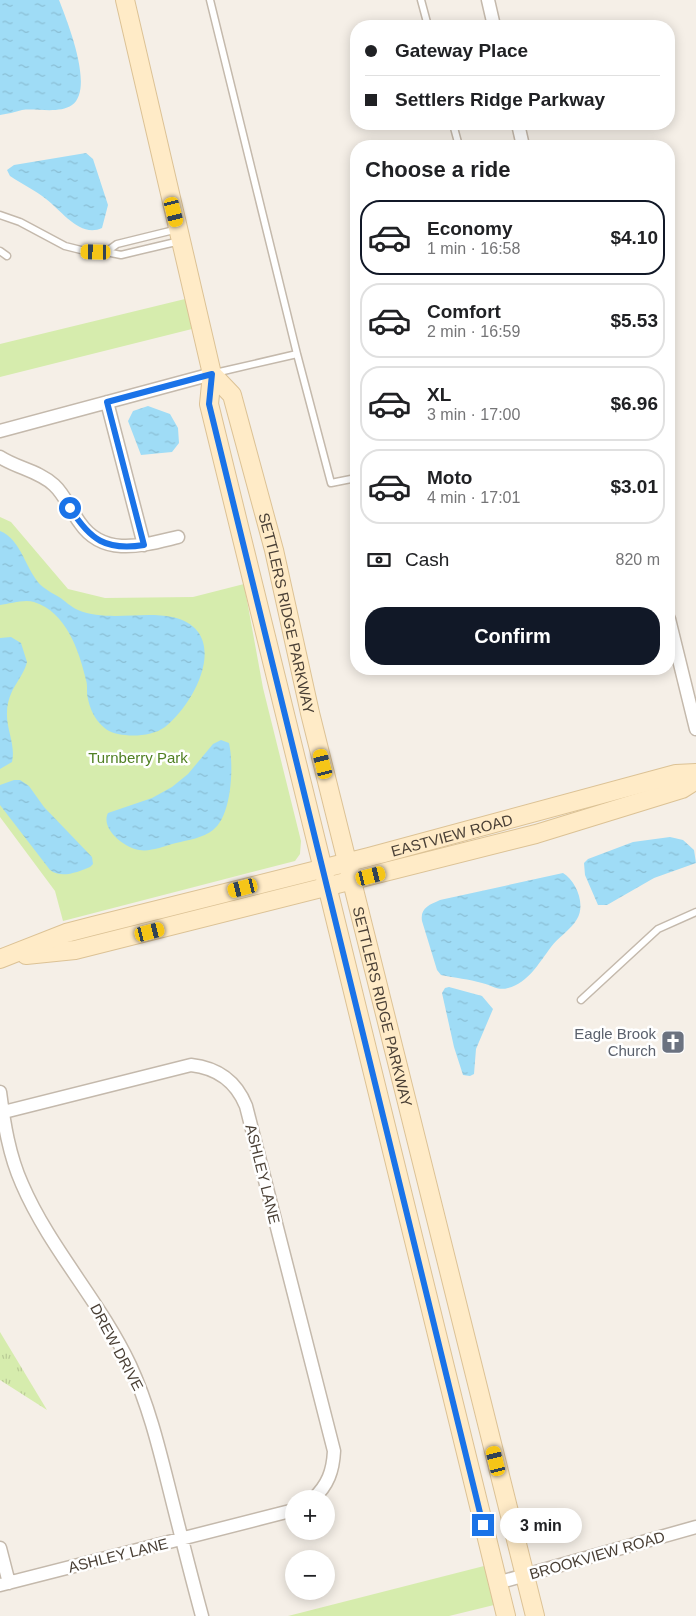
<!DOCTYPE html>
<html lang="en">
<head>
<meta charset="utf-8">
<style>
  body { margin:0; font-family:Arial,sans-serif; background:#f2f2f2; color:#202124; height:100vh; display:flex; flex-direction:column; font-size:19px; white-space:nowrap }
  * { box-sizing:border-box; margin:0 }
  p { font-size:16px; color:#757577 }
  .icon { flex:none; width:28px; height:28px; fill:none; stroke:currentColor; stroke-width:2; stroke-linecap:round; stroke-linejoin:round }
  .map { position:relative; flex:1; overflow:hidden }
  .sheet { position:absolute; left:350px; top:140px; width:325px; height:535px; display:flex; flex-direction:column; background:#fff; border-radius:20px; box-shadow:0 2px 12px #0003 }
  .sheet>* { flex:none }
  .top-card { position:absolute; left:350px; top:20px; width:325px; height:110px; border-radius:20px; box-shadow:0 2px 12px #0003; display:grid; align-content:center; height:110px; padding:0 15px; background:#fff }
  .buttons { position:absolute; left:285px; top:1490px; display:grid; gap:10px }
  .buttons a { display:grid; place-items:center; width:50px; height:50px; border-radius:50%; background:#fff; box-shadow:0 2px 12px #0003; font-size:25px }
  .end { position:absolute; width:22px; height:22px; margin:-11px; border:6px solid #1a73e8; background:#fff; box-shadow:0 0 0 2px #fff }
  .from { border-radius:50% }
  .bubble { position:absolute; height:35px; border-radius:18px; background:#fff; box-shadow:0 2px 12px #0003; font-size:16px; font-weight:700; line-height:35px; text-align:center }
  .car { position:absolute; width:15px; height:30px; margin:-15px -8px; border-radius:6px; box-shadow:0 0 4px 1px #0007; background:linear-gradient(#f5c518 24%,#345 0 40%,#f5c518 0 76%,#345 0 86%,#f5c518 0) }
  .top-card b { display:flex; align-items:center; gap:18px; height:48px; font-size:19px }
  .top-card b+b { border-top:1px solid #e0e0e0 }
  .top-card i { width:12px; height:12px; background:#202124 }
  ul { padding:0; list-style:none }
  li { display:flex; align-items:center; gap:15px; height:75px; margin:0 10px 8px; padding:0 5px; border:2px solid #e0e0e0; border-radius:20px }
  li div { flex:1 }
  li b { display:block; font-size:19px }
  li em { font-style:normal; font-weight:700 }
  li.selected { border-color:#111827 }
  li>.icon { width:45px; height:45px; stroke-width:1.5 }
  h2 { padding:0 15px; font-size:22px; line-height:60px }
  .pay { display:flex; align-items:center; gap:12px; height:55px; padding:0 15px; font-size:19px }
  .pay p { margin-inline-start:auto }
  .primary-button { display:flex; gap:10px; margin-top:auto; padding:10px 15px }
  .primary-button a { flex:1; height:58px; border-radius:20px; background:#111827; color:#fff; font-size:20px; font-weight:700; line-height:58px; text-align:center }
  .map>svg:first-child { display:block }
</style>
</head>
<body>
<div class="map">
<svg width="696" height="1616" viewBox="0 0 696 1616">
  <defs>
    <pattern id="grass-tufts" width="24" height="20" patternUnits="userSpaceOnUse" patternTransform="scale(1.25)"><rect width="24" height="20" fill="#d6ecad"/><path d="M3 7l-1-3M5 7V3M7 7l1-3M15 17l-1-3M17 17v-4M19 17l1-3" fill="none" stroke="#b9cb95"/></pattern>
    <pattern id="water-ripples" width="26" height="14" patternUnits="userSpaceOnUse" patternTransform="scale(1.25)"><rect width="26" height="14" fill="#9fdcf6"/><path d="M2 4q2-2 4 0t4 0M15 11q2-2 4 0t4 0" fill="none" stroke="#8abed4"/></pattern>
  </defs>
  <rect width="100%" height="100%" fill="#f5efe7"/>
  <path fill="url(#grass-tufts)" d="M0,1332L47,1410L0,1380Z"/>
  <path fill="#d6ecad" d="M185,299L192,329L0,377V344Z
    M0,517L11,522L68,589L105,598L193,597L244,584L263,688L301,841L300,854L295,861L63,921L55,891L0,817Z
    M484,1566L494,1605L449,1616H288Z"/>
  <path fill="url(#water-ripples)" d="M0,0H59C67,21 95,89 72,105C59,114 37,108 22,110C15,112 7,114 0,115Z
    M86,153L93,159L108,205L102,228C80,238 62,211 46,199C35,190 22,184 10,176L7,170L14,165Z
    M148,406L170,414L178,428L179,443L172,452L141,455L128,421L133,411Z
    M0,531C22,539 26,573 43,587C48,591 54,594 59,597C65,601 71,607 78,610C107,622 142,611 172,617C232,630 197,702 165,727C153,736 132,737 118,734C101,731 91,714 88,699C86,693 88,686 86,680C79,650 66,612 34,602C24,599 10,604 0,605Z
    M11,637L21,643L27,662C23,679 8,688 7,712C6,729 16,745 12,762L0,769V638Z
    M221,740L229,743C234,765 232,816 213,830C203,838 188,840 176,843C164,846 151,852 139,850C125,848 100,829 108,813L152,798L172,787L188,774L213,744Z
    M14,780H20L29,786L44,807L92,857L93,864L90,867C78,872 61,879 50,870L0,805V785Z
    M670,837L683,840L694,850L696,863L654,878L607,905H598L585,875L584,863L588,859L633,842Z
    M563,873C576,881 586,904 577,919C571,930 558,937 551,947C539,963 528,983 508,988C498,991 491,985 482,983C469,979 455,978 441,975L437,970L422,921C420,908 429,905 440,900Z
    M449,987L482,996L493,1009L476,1049L474,1074L470,1076L463,1075L454,1047L442,993L445,988Z"/>
  <g fill="none" stroke-linecap="round" stroke-linejoin="round">
    <g stroke="#c4b9ac" stroke-width="9">
      <path id="lane" d="M210,0L297,354
        M421,0L428,26
        M453,124L459,146
        M0,215L20,222L65,246L85,251L106,252L121,255L180,241
        M0,251L7,256
        M106,252L117,244L178,229
        M215,373L297,354L331,483L356,478
        M581,1000L658,929L696,912"/>
    </g>
    <g stroke="#c4b9ac" stroke-width="15">
      <path id="street" d="M488,0L494,26
        M518,124L523,146
        M107,402L144,545
        M0,431L212,374
        M0,457C17,468 39,471 54,485C65,495 71,511 80,523C104,558 144,545 178,537
        M669,619L696,729
        M0,1092C4,1123 9,1155 22,1184C50,1249 100,1301 130,1365C148,1404 158,1444 168,1484C179,1528 190,1572 202,1616
        M0,1113L191,1065C218,1068 236,1081 246,1106L334,1451C333,1471 328,1485 313,1499
        M0,1548L9,1583
        M497,1583L696,1527
        M0,1585L294,1510"/>
    </g>
    <g stroke="#dcc295" stroke-width="20">
      <g id="secondary">
        <path d="M125,0L212,374L209,404L506,1616"/>
        <path id="s1" d="M212,374L232,395L274,550L310,713L535,1616"/>
        <path d="M26,955L75,950L536,834L682,789L696,780"/>
        <path id="s2" d="M0,959L66,933L93,926L369,857L676,774L696,773"/>
      </g>
    </g>
    <use href="#lane" stroke="#fff" stroke-width="6"/>
    <use href="#street" stroke="#fff" stroke-width="12"/>
    <use href="#secondary" stroke="#ffebc7" stroke-width="18"/>
  </g>
  <g fill="none" stroke-linecap="round" stroke-linejoin="round">
    <path stroke="#1a73e8" stroke-width="6" d="M70,508C90,540 106,551 144,545L107,402L212,374L209,404L483,1525"/>
  </g>
  <defs>
    <g id="church-square" transform="scale(1.25)"><rect x="-9" y="-9" width="18" height="18" rx="4" fill="#6b7280" stroke="#fff"/><path d="M-1.2-6h2.4v3.5h3.3v2.4h-3.3V6h-2.4V-.1h-3.3v-2.4h3.3Z" fill="#fff"/></g>
  </defs>
  <g fill-rule="evenodd">
    <use href="#church-square" x="673" y="1042"/>
  </g>
  <g text-anchor="middle" dominant-baseline="central" stroke-width="5" stroke-linejoin="round" paint-order="stroke">
    <g font-size="15" fill="#493f35" stroke="#fff">
      <text stroke="none"><textPath href="#s1" startOffset="254">SETTLERS RIDGE PARKWAY</textPath></text>
      <text stroke="none"><textPath href="#s2" startOffset="469">EASTVIEW ROAD</textPath></text>
      <text stroke="none"><textPath href="#s1" startOffset="659">SETTLERS RIDGE PARKWAY</textPath></text>
      <text transform="translate(263 1174) rotate(76)">ASHLEY LANE</text>
      <text transform="translate(117 1347) rotate(62)">DREW DRIVE</text>
      <text transform="translate(118 1555) rotate(-14)">ASHLEY LANE</text>
      <text transform="translate(597 1555) rotate(-16)">BROOKVIEW ROAD</text>
    </g>
    <g font-size="15" fill="#508023" stroke="#fff">
      <text x="138" y="757">Turnberry Park</text>
    </g>
    <g font-size="15" fill="#5b616d" stroke="#fff" text-anchor="end">
      <text x="656" y="1033">Eagle Brook<tspan x="656" dy="17">Church</tspan></text>
    </g>
  </g>
</svg>
<div class="buttons">
<a>+</a>
<a>−</a>
</div>
<i class="end from" style="left:70px;top:508px"></i>
<i class="end" style="left:483px;top:1525px"></i>
<div class="bubble" style="left:500px;top:1508px;width:82px">3 min</div>
<i class="car" style="left:174px;top:212px;rotate:166deg"></i>
<i class="car" style="left:96px;top:252px;rotate:271deg"></i>
<i class="car" style="left:323px;top:764px;rotate:346deg"></i>
<i class="car" style="left:371px;top:876px;rotate:76deg"></i>
<i class="car" style="left:243px;top:888px;rotate:256deg"></i>
<i class="car" style="left:150px;top:932px;rotate:76deg"></i>
<i class="car" style="left:496px;top:1461px;rotate:346deg"></i>
<div class="top-card">
<b><i class="from"></i>Gateway Place</b>
<b><i></i>Settlers Ridge Parkway</b>
</div>
<section class="sheet">
<h2>Choose a ride</h2>
<ul>
<li class="selected"><svg class="icon" aria-label="car" viewBox="0 0 24 24"><path d="M5 17H2v-5l4-1 3-4h7l3 4 3 1v5h-3M9 17h6M6 11h13"/><circle cx="7" cy="17" r="2"/><circle cx="17" cy="17" r="2"/></svg><div><b>Economy</b><p>1 min · 16:58</p></div><em>$4.10</em></li>
<li><svg class="icon" aria-label="car" viewBox="0 0 24 24"><path d="M5 17H2v-5l4-1 3-4h7l3 4 3 1v5h-3M9 17h6M6 11h13"/><circle cx="7" cy="17" r="2"/><circle cx="17" cy="17" r="2"/></svg><div><b>Comfort</b><p>2 min · 16:59</p></div><em>$5.53</em></li>
<li><svg class="icon" aria-label="car" viewBox="0 0 24 24"><path d="M5 17H2v-5l4-1 3-4h7l3 4 3 1v5h-3M9 17h6M6 11h13"/><circle cx="7" cy="17" r="2"/><circle cx="17" cy="17" r="2"/></svg><div><b>XL</b><p>3 min · 17:00</p></div><em>$6.96</em></li>
<li><svg class="icon" aria-label="car" viewBox="0 0 24 24"><path d="M5 17H2v-5l4-1 3-4h7l3 4 3 1v5h-3M9 17h6M6 11h13"/><circle cx="7" cy="17" r="2"/><circle cx="17" cy="17" r="2"/></svg><div><b>Moto</b><p>4 min · 17:01</p></div><em>$3.01</em></li>
</ul>
<div class="pay"><svg class="icon" aria-label="cash" viewBox="0 0 24 24"><path d="M3 7h18v10H3z"/><circle cx="12" cy="12" r="2"/></svg>Cash<p>820 m</p></div>
<div class="primary-button"><a>Confirm</a></div>
</section>
</div>
</body>
</html>
